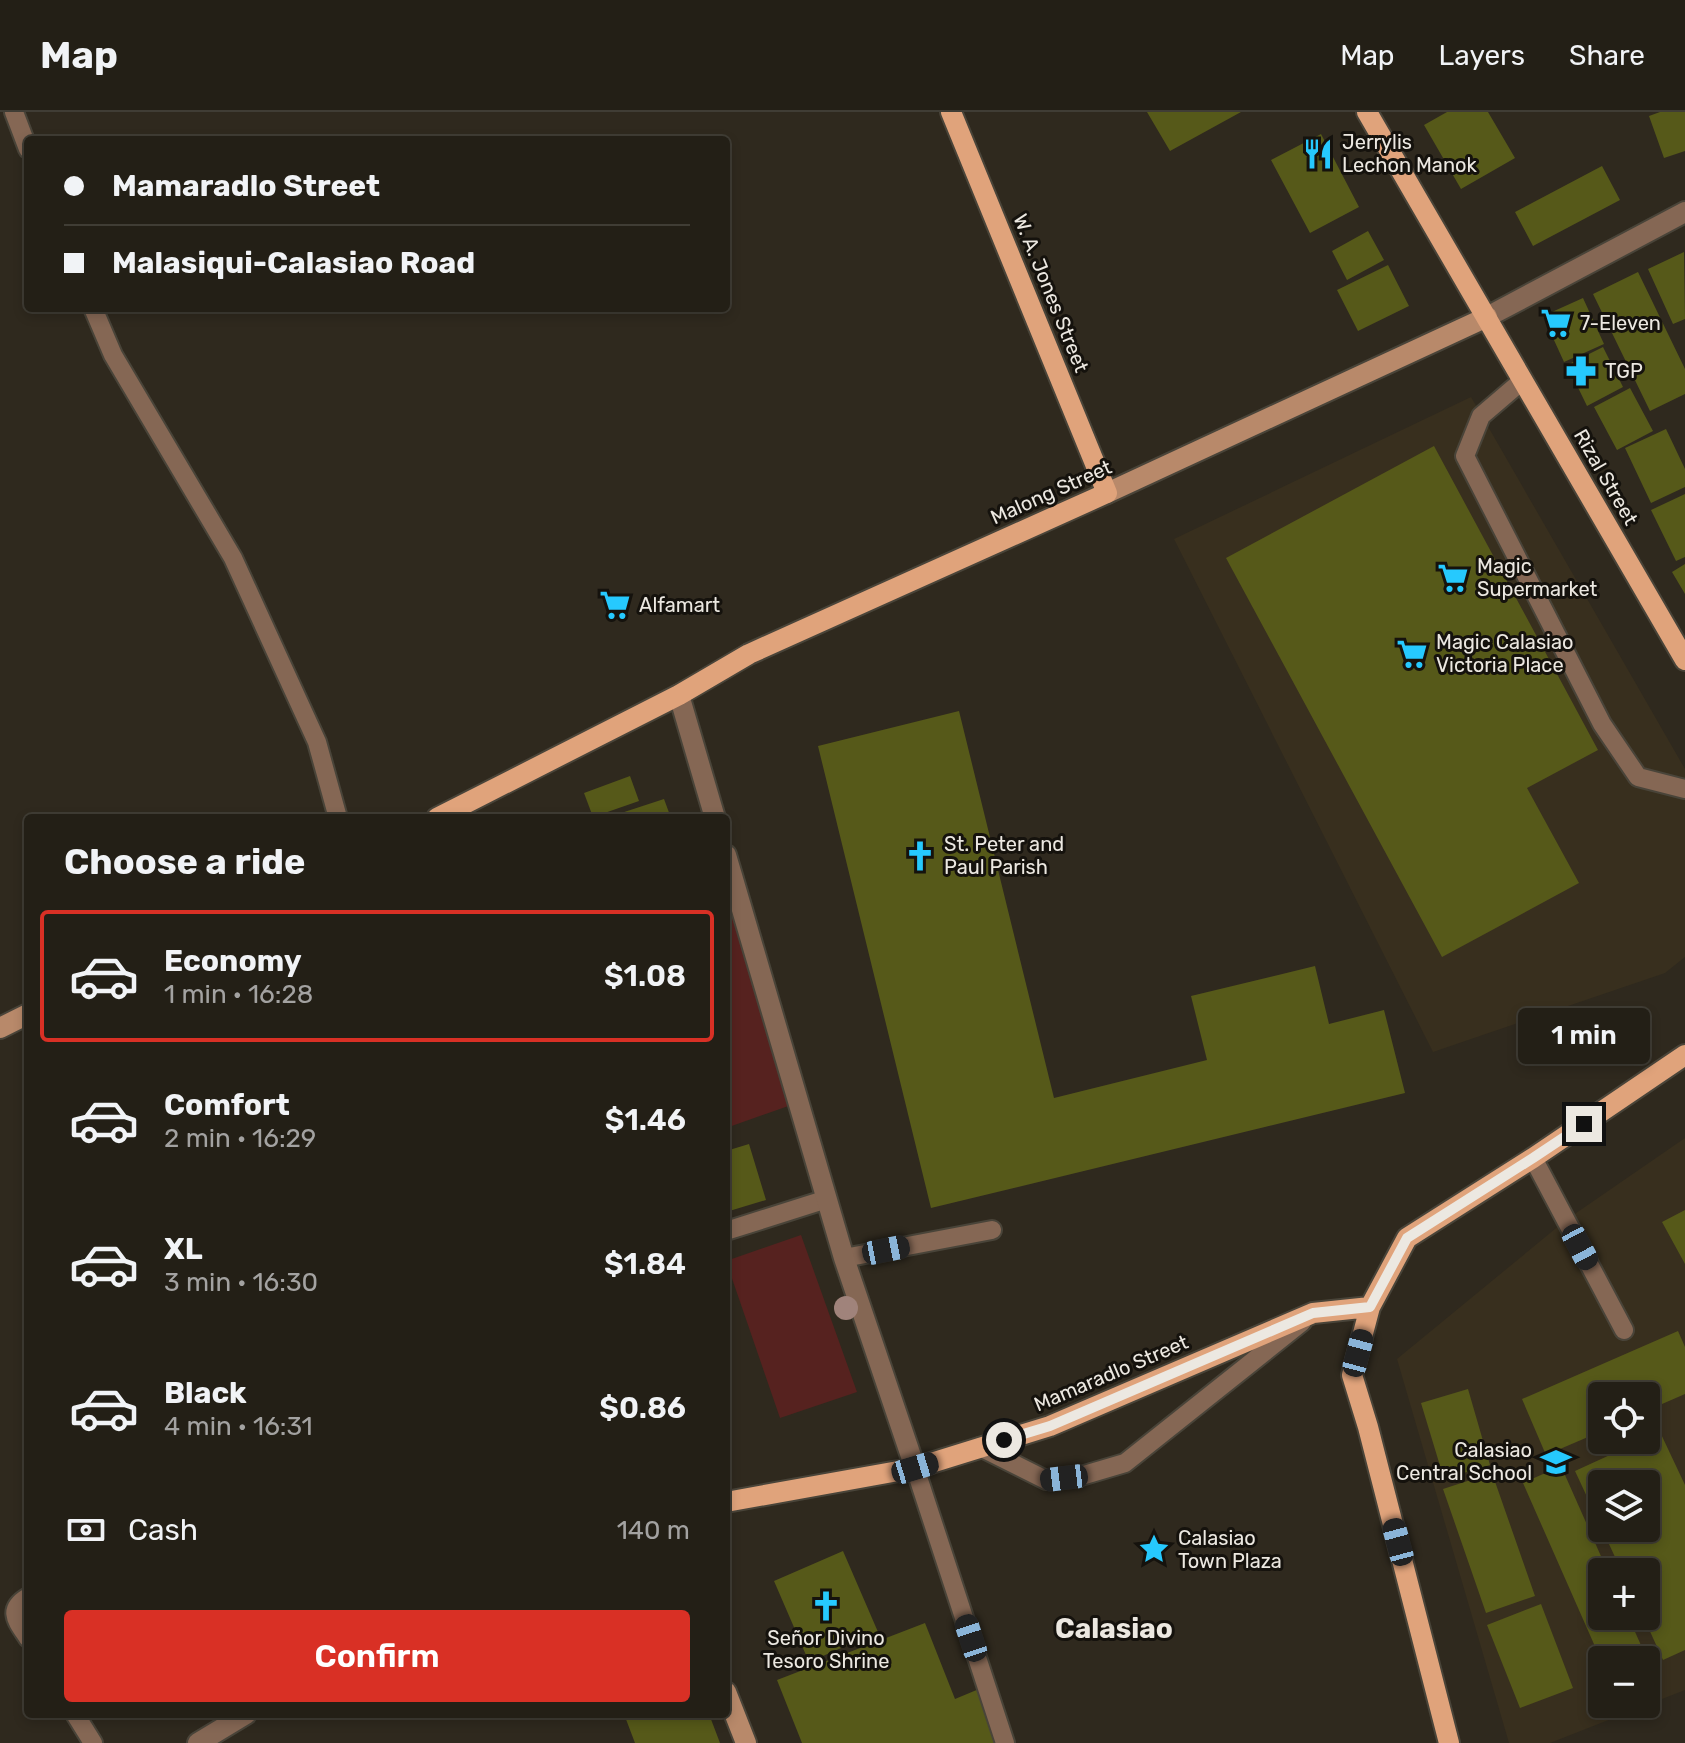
<!DOCTYPE html>
<html lang="en">
<head>
<meta charset="utf-8">
<style>
  body { margin:0; font-family:Rubik,sans-serif; background:#2b271f; color:#f1f3f6; height:100vh; display:flex; flex-direction:column; font-size:30px; white-space:nowrap }
  * { box-sizing:border-box; margin:0 }
  p { font-size:26px; color:#a3a2a1 }
  .icon { flex:none; width:44px; height:44px; fill:none; stroke:currentColor; stroke-width:2; stroke-linecap:round; stroke-linejoin:round }
  .map { position:relative; flex:1; overflow:hidden }
  .details { position:absolute; left:24px; top:702px; width:706px; height:904px; display:flex; flex-direction:column; background:#231f16; border-radius:8px; box-shadow:0 4px 12px #0003,0 0 0 2px #403d35 }
  .details>* { flex:none }
  .banner { position:absolute; left:24px; top:24px; width:706px; height:176px; border-radius:8px; box-shadow:0 4px 12px #0003,0 0 0 2px #403d35; display:grid; align-content:center; height:176px; padding:0 40px; background:#231f16 }
  .tools { position:absolute; left:1588px; top:1270px; display:grid; gap:16px }
  .tools a { display:grid; place-items:center; width:72px; height:72px; border-radius:8px; background:#231f16; box-shadow:0 4px 12px #0003,0 0 0 2px #403d35; font-size:40px }
  .end { position:absolute; width:36px; height:36px; margin:-18px; border:10px solid #ece8e1; background:#111; box-shadow:0 0 0 4px #111 }
  .from { border-radius:50% }
  .bubble { position:absolute; height:56px; border-radius:8px; background:#231f16; box-shadow:0 4px 12px #0003,0 0 0 2px #403d35; font-size:26px; font-weight:600; line-height:56px; text-align:center }
  .car { position:absolute; width:24px; height:48px; margin:-24px -12px; border-radius:10px; box-shadow:0 0 6px 2px #0007; background:linear-gradient(#222 24%,#8ab4d8 0 40%,#222 0 76%,#8ab4d8 0 86%,#222 0) }
  .banner b { display:flex; align-items:center; gap:28px; height:76px; font-size:30px }
  .banner b+b { border-top:2px solid #403d35 }
  .banner i { width:20px; height:20px; background:#f1f3f6 }
  ul { padding:0; list-style:none }
  li { display:flex; align-items:center; gap:24px; height:132px; margin:0 16px 12px; padding:0 24px; border:4px solid transparent; border-radius:8px }
  li div { flex:1 }
  li b { display:block; font-size:30px }
  li em { font-style:normal; font-weight:600 }
  li.on { border-color:#d93025 }
  li>.icon { width:72px; height:72px; stroke-width:1.5 }
  h2 { padding:0 40px; font-size:36px; line-height:96px }
  .pay { display:flex; align-items:center; gap:20px; height:88px; padding:0 40px; font-size:30px }
  .pay p { margin-inline-start:auto }
  .cta { display:flex; gap:16px; margin-top:auto; padding:16px 40px }
  .cta a { flex:1; height:92px; border-radius:8px; background:#d93025; color:#fff; font-size:32px; font-weight:600; line-height:92px; text-align:center }
  header { display:flex; align-items:center; gap:48px; box-sizing:border-box; height:112px; padding:0 40px; background:#231f16; border-bottom:2px solid #403d35 }
  header strong { font-size:38px }
  nav { display:flex; gap:44px; margin-inline-start:auto; font-size:28px }
  .map>svg:first-child { display:block }
</style>
</head>
<body>
<header>
<strong>Map</strong>
<nav><a>Map</a><a>Layers</a><a>Share</a></nav>
</header>
<div class="map">
<svg width="1685" height="1631" viewBox="0 0 1685 1631">
  <rect width="100%" height="100%" fill="#2f291e"/>
  <path fill="#382f1e" fill-rule="evenodd" d="M1471,285L1685,657V845L1665,861L1433,940L1174,427Z
    M1685,1026V1578L1550,1631H1509L1397,1247L1566,1108ZM1602,1284H1646V1328H1602ZM1602,1372H1646V1416H1602ZM1602,1460H1646V1504H1602ZM1602,1548H1646V1592H1602Z"/>
  <path fill="#56221f" d="M726,786L797,991L726,1016Z
    M801,1123L857,1280L780,1306L726,1149Z"/>
  <path fill="#565919" fill-rule="evenodd" d="M1147,0H1241L1170,39Z
    M1447,0H1488L1515,46L1461,77L1424,13Z
    M1660,0H1685V39L1664,46L1649,4Z
    M1321,22L1359,95L1310,121L1271,48Z
    M1602,54L1620,88L1533,134L1515,100Z
    M1368,119L1384,148L1347,168L1332,139Z
    M1684,140L1685,207L1673,212L1648,157Z
    M1388,153L1409,194L1358,219L1337,178Z
    M1638,160L1685,257V282L1650,299L1593,182Z
    M1583,186L1604,232L1564,250L1543,204Z
    M1603,235L1623,275L1587,294L1567,253Z
    M1630,276L1653,319L1617,338L1594,295Z
    M1666,317L1685,357V375L1651,391L1625,336Z
    M1434,334L1598,638L1527,676L1579,771L1442,845L1226,446Z
    M1685,382V445L1676,449L1651,398Z
    M1685,452V482L1672,460Z
    M959,599L1054,986L1207,948L1191,884L1315,854L1329,912L1384,898L1405,981L931,1096L818,634Z
    M630,664L639,689L593,705L584,681Z
    M664,687L671,706H609V705Z
    M749,1032L766,1088L726,1100V1039Z
    M1685,1098V1152L1662,1110Z
    M1678,1219L1685,1235V1282L1646,1299V1284H1602V1319L1546,1343L1522,1287Z
    M1468,1277L1490,1353L1444,1367L1421,1291Z
    M1660,1320L1685,1373V1538L1663,1548L1643,1504H1646V1460H1622L1575,1359ZM1602,1372H1646V1416H1602Z
    M1561,1354L1608,1460H1602V1504H1628L1660,1576L1646,1582V1548H1601L1523,1371Z
    M1492,1361L1535,1484L1486,1501L1443,1377Z
    M843,1439L878,1520L809,1550L774,1469Z
    M1541,1492L1573,1576L1520,1596L1487,1513Z
    M925,1511L955,1587L979,1577L1000,1629L995,1631H802L777,1568Z
    M624,1602H709L720,1631H635Z"/>
  <g fill="none" stroke-linecap="round" stroke-linejoin="round">
    <g stroke="#494439" stroke-width="22">
      <path id="lane" d="M14,0L28,37
        M93,196L113,243L233,446L317,630L338,706
        M1523,268L1481,304L1465,344L1602,612L1638,665L1685,677
        M1533,1046L1624,1218
        M726,1119L827,1087
        M844,1146L992,1118
        M980,1335L1046,1368L1081,1364L1125,1351L1302,1210
        M915,1356L1005,1631
        M28,1485C6,1498 17,1509 28,1526
        M75,1602L93,1631"/>
    </g>
    <g stroke="#494439" stroke-width="24">
      <path id="street" d="M1487,205L1685,100
        M679,583L715,706
        M726,743L844,1146L915,1356
        M198,1631L246,1602"/>
    </g>
    <g stroke="#494439" stroke-width="24">
      <path id="secondary" d="M1107,381L1487,205
        M0,916L28,902
        M726,1580L746,1631"/>
    </g>
    <g stroke="#494439" stroke-width="24">
      <path id="primary" d="M1367,0L1685,548
        M437,706L679,583L749,542L1107,381L951,0
        M726,1390L915,1356L1050,1314L1313,1201L1370,1195
        M1449,1631L1368,1315L1352,1263L1370,1195L1407,1126L1533,1046L1685,943"/>
    </g>
    <use href="#lane" stroke="#856754" stroke-width="18"/>
    <use href="#street" stroke="#856754" stroke-width="20"/>
    <use href="#secondary" stroke="#b8896a" stroke-width="20"/>
    <use href="#primary" stroke="#e0a37b" stroke-width="20"/>
  </g>
  <circle fill="#a0837b" cx="846" cy="1196" r="12"/>
  <g fill="none" stroke-linecap="round" stroke-linejoin="round">
    <path stroke="#ece8e1" stroke-width="10" d="M1004,1328L1050,1314L1313,1201L1370,1195L1407,1126L1533,1046L1584,1012"/>
  </g>
  <defs>
    <g id="restaurant-bare" transform="scale(2.4)"><path d="M-5-6h1v4h1v-4h1v4h1v-4h1v5L-1.5 .5V6h-2V.5L-5-1ZM5-6V6H3V1.5H1.5Q1.5-4 5-6Z" fill="#26c9fe" stroke="#15120d" stroke-width="2.5" paint-order="stroke"/></g>
    <g id="supermarket-bare" transform="scale(2.4)"><path d="M-6-5.5h2.5l.6 2H6L4.5 2H-2.5L-4.4-4H-6ZM-1.5 3.2a1.3 1.3 0 1 0 .1 0ZM3 3.2a1.3 1.3 0 1 0 .1 0Z" fill="#26c9fe" stroke="#15120d" stroke-width="2.5" paint-order="stroke"/></g>
    <g id="pharmacy-bare" transform="scale(2.4)"><path d="M-2-6h4v4h4v4h-4v4h-4v-4h-4v-4h4Z" fill="#26c9fe" stroke="#15120d" stroke-width="2.5" paint-order="stroke"/></g>
    <g id="church-bare" transform="scale(2.4)"><path d="M-1.2-6h2.4v3.5h3.3v2.4h-3.3V6h-2.4V-.1h-3.3v-2.4h3.3Z" fill="#26c9fe" stroke="#15120d" stroke-width="2.5" paint-order="stroke"/></g>
    <g id="school-bare" transform="scale(2.4)"><path d="M0-5L7-2L0 1L-7-2ZM-4 1L0 2.5L4 1V4Q0 6-4 4Z" fill="#26c9fe" stroke="#15120d" stroke-width="2.5" paint-order="stroke"/></g>
    <g id="sight-bare" transform="scale(2.4)"><path d="M0-6L1.8-2.2L6-1.7L2.9 1.2L3.7 5.4L0 3.3L-3.7 5.4L-2.9 1.2L-6-1.7L-1.8-2.2Z" fill="#26c9fe" stroke="#15120d" stroke-width="2.5" paint-order="stroke"/></g>
  </defs>
  <g fill-rule="evenodd">
    <use href="#restaurant-bare" x="1318" y="42"/>
    <use href="#supermarket-bare" x="1556" y="211"/>
    <use href="#pharmacy-bare" x="1581" y="259"/>
    <use href="#supermarket-bare" x="1453" y="466"/>
    <use href="#supermarket-bare" x="615" y="493"/>
    <use href="#supermarket-bare" x="1412" y="542"/>
    <use href="#church-bare" x="920" y="744"/>
    <use href="#school-bare" x="1556" y="1350"/>
    <use href="#sight-bare" x="1154" y="1437"/>
    <use href="#church-bare" x="826" y="1494"/>
  </g>
  <g text-anchor="middle" dominant-baseline="central" stroke-width="6" stroke-linejoin="round" paint-order="stroke">
    <g font-size="20" fill="#ece8e1" stroke="#15120d" text-anchor="start">
      <text x="1342" y="30">Jerrylis<tspan x="1342" dy="23">Lechon Manok</tspan></text>
      <text x="1580" y="211">7-Eleven</text>
      <text x="1605" y="259">TGP</text>
      <text x="1477" y="454">Magic<tspan x="1477" dy="23">Supermarket</tspan></text>
      <text x="639" y="493">Alfamart</text>
      <text x="1436" y="530">Magic Calasiao<tspan x="1436" dy="23">Victoria Place</tspan></text>
      <text x="944" y="732">St. Peter and<tspan x="944" dy="23">Paul Parish</tspan></text>
      <text x="1532" y="1338" text-anchor="end">Calasiao<tspan x="1532" dy="23">Central School</tspan></text>
      <text x="1178" y="1426">Calasiao<tspan x="1178" dy="23">Town Plaza</tspan></text>
      <text x="826" y="1526" text-anchor="middle">Señor Divino<tspan x="826" dy="23">Tesoro Shrine</tspan></text>
    </g>
    <g font-size="20" fill="#ece8e1" stroke="#15120d">
      <text transform="translate(1051 181) rotate(68)">W. A. Jones Street</text>
      <text transform="translate(1606 365) rotate(60)">Rizal Street</text>
      <text transform="translate(1051 380) rotate(-24)">Malong Street</text>
      <text transform="translate(1111 1261) rotate(-23)">Mamaradlo Street</text>
    </g>
    <g font-size="28" font-weight="bold" fill="#ece8e1" stroke="#15120d">
      <text x="1114" y="1516">Calasiao</text>
    </g>
  </g>
</svg>
<div class="tools">
<a><svg class="icon" aria-label="locate" viewBox="0 0 24 24"><circle cx="12" cy="12" r="6"/><path d="M12 2v4M12 18v4M2 12h4M18 12h4"/></svg></a>
<a><svg class="icon" aria-label="layers" viewBox="0 0 24 24"><path d="M12 4l9 5-9 5-9-5zM3 14l9 5 9-5"/></svg></a>
<a>+</a>
<a>−</a>
</div>
<i class="end from" style="left:1004px;top:1328px"></i>
<i class="end" style="left:1584px;top:1012px"></i>
<div class="bubble" style="left:1518px;top:896px;width:132px">1 min</div>
<i class="car" style="left:1580px;top:1135px;rotate:152deg"></i>
<i class="car" style="left:886px;top:1138px;rotate:79deg"></i>
<i class="car" style="left:1358px;top:1241px;rotate:15deg"></i>
<i class="car" style="left:915px;top:1356px;rotate:73deg"></i>
<i class="car" style="left:1064px;top:1366px;rotate:263deg"></i>
<i class="car" style="left:1398px;top:1430px;rotate:345deg"></i>
<i class="car" style="left:971px;top:1526px;rotate:342deg"></i>
<div class="banner">
<b><i class="from"></i>Mamaradlo Street</b>
<b><i></i>Malasiqui-Calasiao Road</b>
</div>
<section class="details">
<h2>Choose a ride</h2>
<ul>
<li class="on"><svg class="icon" aria-label="car" viewBox="0 0 24 24"><path d="M5 17H2v-5l4-1 3-4h7l3 4 3 1v5h-3M9 17h6M6 11h13"/><circle cx="7" cy="17" r="2"/><circle cx="17" cy="17" r="2"/></svg><div><b>Economy</b><p>1 min · 16:28</p></div><em>$1.08</em></li>
<li><svg class="icon" aria-label="car" viewBox="0 0 24 24"><path d="M5 17H2v-5l4-1 3-4h7l3 4 3 1v5h-3M9 17h6M6 11h13"/><circle cx="7" cy="17" r="2"/><circle cx="17" cy="17" r="2"/></svg><div><b>Comfort</b><p>2 min · 16:29</p></div><em>$1.46</em></li>
<li><svg class="icon" aria-label="car" viewBox="0 0 24 24"><path d="M5 17H2v-5l4-1 3-4h7l3 4 3 1v5h-3M9 17h6M6 11h13"/><circle cx="7" cy="17" r="2"/><circle cx="17" cy="17" r="2"/></svg><div><b>XL</b><p>3 min · 16:30</p></div><em>$1.84</em></li>
<li><svg class="icon" aria-label="car" viewBox="0 0 24 24"><path d="M5 17H2v-5l4-1 3-4h7l3 4 3 1v5h-3M9 17h6M6 11h13"/><circle cx="7" cy="17" r="2"/><circle cx="17" cy="17" r="2"/></svg><div><b>Black</b><p>4 min · 16:31</p></div><em>$0.86</em></li>
</ul>
<div class="pay"><svg class="icon" aria-label="cash" viewBox="0 0 24 24"><path d="M3 7h18v10H3z"/><circle cx="12" cy="12" r="2"/></svg>Cash<p>140 m</p></div>
<div class="cta"><a>Confirm</a></div>
</section>
</div>
</body>
</html>
